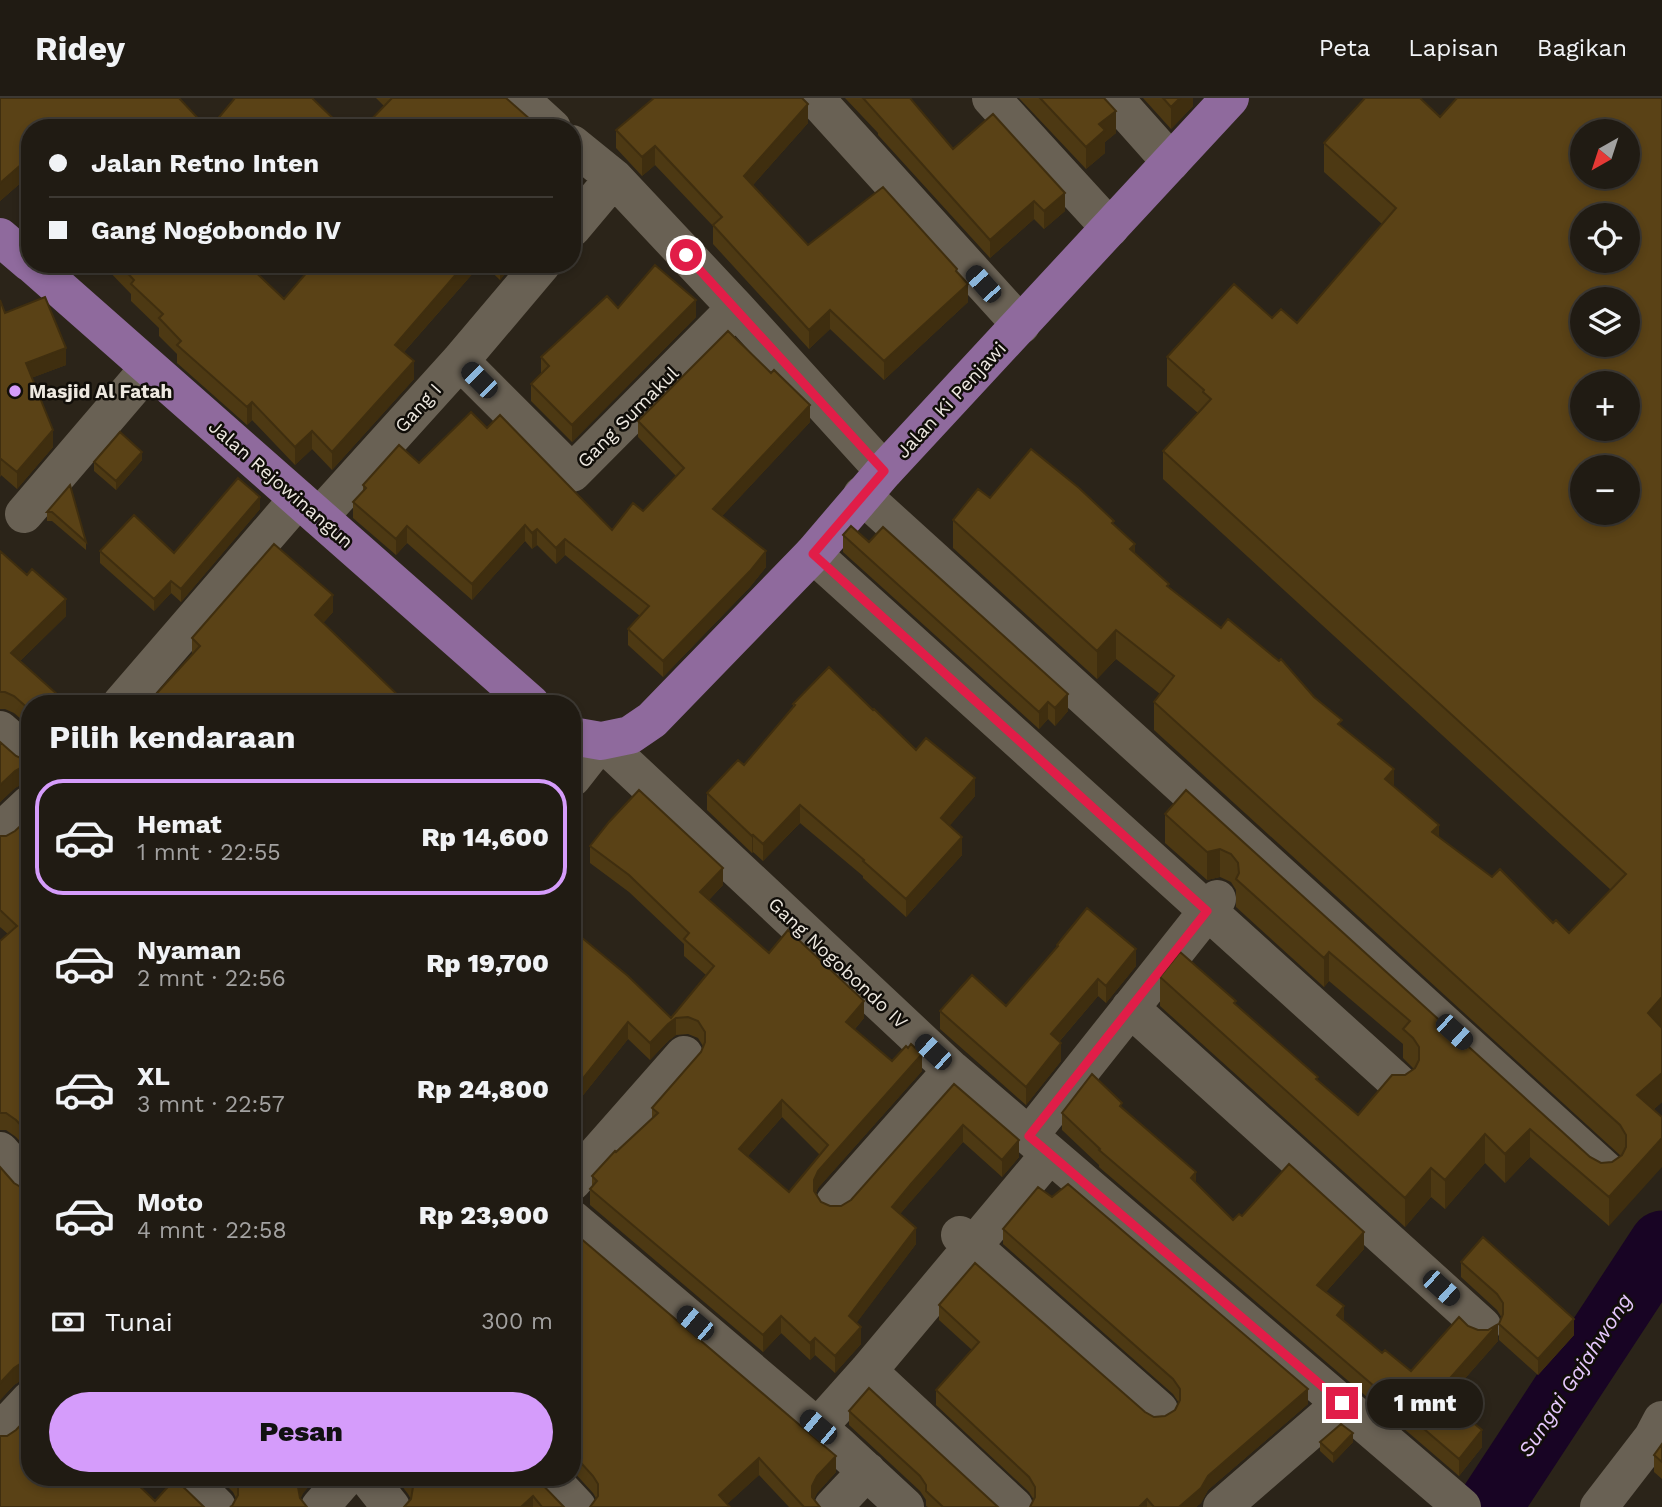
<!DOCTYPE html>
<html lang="id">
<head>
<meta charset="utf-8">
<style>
  body { margin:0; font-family:"Work Sans",sans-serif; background:#28241c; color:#f1f3f6; height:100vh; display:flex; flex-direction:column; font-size:26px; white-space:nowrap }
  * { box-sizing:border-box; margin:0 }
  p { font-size:23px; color:#a2a1a0 }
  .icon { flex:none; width:38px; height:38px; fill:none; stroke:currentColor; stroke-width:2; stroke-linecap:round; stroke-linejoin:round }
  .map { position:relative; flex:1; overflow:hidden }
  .panel { position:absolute; left:21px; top:597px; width:560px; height:791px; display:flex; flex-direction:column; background:#201b13; border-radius:28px; box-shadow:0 4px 10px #0003,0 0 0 2px #3d3933 }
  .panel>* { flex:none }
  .top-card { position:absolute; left:21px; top:21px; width:560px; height:154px; border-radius:28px; box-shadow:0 4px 10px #0003,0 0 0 2px #3d3933; display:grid; align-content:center; height:154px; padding:0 28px; background:#201b13 }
  .needle { width:46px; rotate:219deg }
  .controls { position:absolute; left:1570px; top:21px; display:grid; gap:14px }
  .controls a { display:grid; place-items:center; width:70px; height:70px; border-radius:50%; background:#201b13; box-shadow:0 4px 10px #0003,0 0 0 2px #3d3933; font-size:35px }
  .end { position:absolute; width:32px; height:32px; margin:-16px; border:9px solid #e11d48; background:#fff; box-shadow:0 0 0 4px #fff }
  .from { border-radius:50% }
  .bubble { position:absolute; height:49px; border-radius:24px; background:#201b13; box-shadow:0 4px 10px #0003,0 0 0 2px #3d3933; font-size:23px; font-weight:800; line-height:49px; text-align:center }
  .car { position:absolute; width:21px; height:42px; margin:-21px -10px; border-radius:9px; box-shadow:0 0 5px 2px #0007; background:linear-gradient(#222 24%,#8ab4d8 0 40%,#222 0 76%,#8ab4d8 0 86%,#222 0) }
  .top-card b { display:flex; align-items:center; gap:24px; height:66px; font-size:26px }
  .top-card b+b { border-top:2px solid #3d3933 }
  .top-card i { width:18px; height:18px; background:#f1f3f6 }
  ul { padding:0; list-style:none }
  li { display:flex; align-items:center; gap:21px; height:116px; margin:0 14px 10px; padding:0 14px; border:4px solid transparent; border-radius:28px }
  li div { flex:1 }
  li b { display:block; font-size:26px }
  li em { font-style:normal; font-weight:800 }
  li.on { border-color:#d59cfb }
  li>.icon { width:63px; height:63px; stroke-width:1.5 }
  h2 { padding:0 28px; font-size:32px; line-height:84px }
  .pay { display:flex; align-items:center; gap:18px; height:77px; padding:0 28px; font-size:26px }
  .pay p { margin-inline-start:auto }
  .primary-button { display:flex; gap:14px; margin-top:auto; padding:14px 28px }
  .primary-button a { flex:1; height:80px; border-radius:42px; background:#d59cfb; color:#111; font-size:28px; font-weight:800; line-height:80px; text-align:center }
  header { display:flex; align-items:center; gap:42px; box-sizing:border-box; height:98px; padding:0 35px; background:#201b13; border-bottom:2px solid #3d3933 }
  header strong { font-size:33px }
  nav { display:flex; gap:38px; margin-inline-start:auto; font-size:24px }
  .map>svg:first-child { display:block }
</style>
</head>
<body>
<header>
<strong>Ridey</strong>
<nav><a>Peta</a><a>Lapisan</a><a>Bagikan</a></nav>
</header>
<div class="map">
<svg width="1662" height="1409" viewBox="0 0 1662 1409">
  <rect width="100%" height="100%" fill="#2b2419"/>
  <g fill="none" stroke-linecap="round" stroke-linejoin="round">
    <path stroke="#180424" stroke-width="65" d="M1489,1409L1662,1145"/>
    <path stroke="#696154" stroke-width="38" d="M519,0L552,30
      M815,0L1021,227
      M991,0L1110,130
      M1114,0L1171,64
      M572,46L614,80L736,210L884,373
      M572,130L614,80
      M460,263L572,375L736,210
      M862,397L1605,1072
      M24,416L149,270
      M319,419L460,263L542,166
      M813,456L1398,985
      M121,606L298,401
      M0,632L30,658
      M572,680L601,643L952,972L1462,1409
      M0,734L30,706
      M1130,910L1482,1228
      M1029,1038L1217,801
      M0,1053L30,1087
      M572,1084L684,957
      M835,1104L952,972
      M572,1121L837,1346L905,1409
      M960,1137L1159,1312
      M868,1273L1014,1409
      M818,1329L868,1273L1050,1056
      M0,1334L30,1302
      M187,1379L217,1409
      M367,1379L391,1409
      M549,1379L577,1409
      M320,1409L346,1379
      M833,1409L867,1373
      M1222,1409L1342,1305
      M1599,1409L1653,1339L1662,1322"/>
    <path stroke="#8f6a9d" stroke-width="38" d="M0,139L30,165
      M32,166L531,606
      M572,638L601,643L630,637L652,622L813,456L884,373L1230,0"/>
  </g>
  <path fill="#4d3913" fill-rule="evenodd" d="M0,0L30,30V88L24,82L0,103Z
    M376,0H506L537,28L384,8Z
    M845,0H910L953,51L1065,113L1044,131L1034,121L990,160L878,37V35Z
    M1019,0H1104L1116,35L1105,44V55L1086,71Z
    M1143,0H1193V8L1171,31Z
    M1457,0L1661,929L1662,1004L1653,1012L1609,1128L1530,1059L1505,1085L1485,1065L1445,1111L1431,1099L1405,1129L1160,908V879L1236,907L1318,983L1358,1017L1414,971L1403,960V946L1329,883L1324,889L1236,809V792L1231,784L1220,779L1207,782L1165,745V716L1186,692L1590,1059L1601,1065L1612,1064L1621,1058L1154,632V604L1160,596L1116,561L1097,581L953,450V422L990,400L1114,426L1135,456L1169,489L1221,530L1314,599L1342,629L1439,739L1553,825L1569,835L1611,792L1163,381V353L1198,315L1167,288V259L1272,220L1297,225L1382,126L1324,74V45L1440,19Z
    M808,25L753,87L808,147L957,175L968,204L884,282L830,231L809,251L713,146V128L655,67L642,78L616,50V32Z
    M102,166H251L249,168L284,201L481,166L404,254L414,281L332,372L312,351L295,367L252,322L247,327L177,265V256L159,238V230L131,203V196Z
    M483,166H513L500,182Z
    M0,202L5,215L66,267L31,280L53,349L17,391L1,377L0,379Z
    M618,210L696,219L572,344L531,303V286L541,276V259Z
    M638,323L810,324L722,418L766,469L750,489L663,579L628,547V531L640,518L565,457L556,466L537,447L532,451L525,443L472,502L407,445L396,457L353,420V404L363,393V387L419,365L487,330L612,432L643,413L676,378L638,339Z
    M142,362L116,392L94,373V364Z
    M70,387L86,444V452L52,423H47V414Z
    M260,411L181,504L171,495L154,513L100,465V453L174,455Z
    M843,437L869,444L1068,613L1055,628L1048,621L1039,631L843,454Z
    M0,453L66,518L20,563L30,606V629L14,615L5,611H0Z
    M333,514L323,525L192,557V540Z
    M793,606L916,652L975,698L949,728L962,757L906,819L863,780V778L800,725L763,763L753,754L752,755L707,712V695L744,667L793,609Z
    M0,644L16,658L25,662H30V685H24L15,690L0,704Z
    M30,719V1054L16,1039L6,1032H0V843L8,836L0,829V738H6L15,733Z
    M590,748L723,787L709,802L769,855L864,920L855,931L892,963L922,973L818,1090L816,1095L821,1104L830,1108H841L851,1102L954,986L1019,1059L1002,1079L963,1044L911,1103L900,1116L916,1146L856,1225L861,1246L835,1275L815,1257L810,1262L781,1235L763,1254L590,1107V1091L592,1088V1078L652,1020V1010L701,954L703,948L698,940L688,936L676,937L668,943L650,962L628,941L572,1011V829L577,836L671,920L706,877L684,858V846L629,794L590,765ZM782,1019L820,1057L789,1094L748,1058Z
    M1057,847L1136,868L1106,905L1098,898L1059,944L1061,963L1026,1007L940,931V913L1006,908L1057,849Z
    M1122,1010L1233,1122L1242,1118L1364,1151L1326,1194L1344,1223L1382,1255L1411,1273L1468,1228L1498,1243L1446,1302L1482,1349L1459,1378L1099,1069V1067L1062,1032V1015Z
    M0,1069L14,1085L24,1091H30V1281H23L14,1287L0,1302Z
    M1003,1131L1308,1306L1208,1392L1201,1405L1196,1409H1030L1034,1402L1029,1394L936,1307V1292L972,1252L939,1222V1207L1154,1319L1165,1318L1175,1312L1179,1305L1173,1296L1003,1146Z
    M572,1133L836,1374L817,1395L814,1401L820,1409H789L759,1377L727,1406L591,1408L596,1400L593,1395L572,1372Z
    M1461,1164L1574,1237L1538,1277L1499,1242V1226L1502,1220L1497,1212L1461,1179Z
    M849,1313L998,1409H928L926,1408V1402L920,1393L849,1327Z
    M1320,1344H1353L1333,1365L1320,1353Z
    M1662,1346V1381L1654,1374V1357Z
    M218,1379H317L303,1395L300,1401L305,1408H232L236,1400L233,1394Z
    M395,1379H535L564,1409H404L411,1401L408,1396Z"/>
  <path fill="#3f2e0f" d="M1180,0H1193V8L1171,31V9Z
    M808,6V25L744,97V78Z
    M1116,13V35L1105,44V55L1086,71V49L1099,26Z
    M655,48V67L642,78V59Z
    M24,64V82L0,103V85Z
    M1065,95V113L1044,131V113Z
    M1034,103V121L990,160V142Z
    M465,166H481L395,264V247Z
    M500,166H513L500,182Z
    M968,186V204L884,282V263Z
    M696,202V219L572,344V327Z
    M830,212V231L809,251V232Z
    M66,250V267L26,282V265Z
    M414,263V281L332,372V354Z
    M252,304V322L247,327V309Z
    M810,307V324L713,428V411Z
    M53,332V349L17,391V374Z
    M312,333V351L295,367V349Z
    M142,354V362L116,392V383Z
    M1,361V377L0,379V362Z
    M260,399V411L181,504V491Z
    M525,427V443L472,502V486Z
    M407,428V445L396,457V441Z
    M537,431V447L532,451V435Z
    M565,441V457L556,466V450Z
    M1135,446V474L1130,451Z
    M766,453V469L750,489L663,579V563Z
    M171,483V495L154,513V501Z
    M333,497V514L315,534V517Z
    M66,501V518L11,572V555Z
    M1116,532V561L1097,581V553Z
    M1068,596V613L1055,628V610Z
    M1048,604V621L1039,631V614Z
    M24,668V685L15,690L0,704V687L15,673Z
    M1394,671V700L1385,681Z
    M975,680V698L941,738V720Z
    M800,707V725L763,763V746Z
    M1439,727V756L1432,734Z
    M753,737V754L752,755V738Z
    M962,739V757L906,819V801Z
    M1220,751V779L1207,782V754Z
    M723,770V787L700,811V794Z
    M1136,851V868L1106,905V888Z
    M1329,854V883L1324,889V860Z
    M1098,881V898L1051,953V936Z
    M1662,899V928L1648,943V915Z
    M864,903V920L846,941V924Z
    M676,920V937L668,943L650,962V945L668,926Z
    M628,924V941L572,1011V994Z
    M1061,945V963L1026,1007V989Z
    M922,956V973L818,1090L814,1099V1082L818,1073Z
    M1662,975V1004L1637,1026V997Z
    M782,1002V1019L739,1068V1051Z
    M963,1027V1044L892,1125V1109Z
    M1530,1031V1059L1505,1085V1056Z
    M1485,1036V1065L1445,1111V1082Z
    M1662,1040V1069L1609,1128V1099Z
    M1019,1042V1059L1002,1079V1062Z
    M1431,1070V1099L1405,1129V1100Z
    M1196,1074V1091L1191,1080Z
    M916,1130V1146L849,1235V1218Z
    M1364,1134V1151L1317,1204V1187Z
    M1344,1208V1225L1337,1217Z
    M781,1218V1235L763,1254V1237Z
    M1574,1221V1237L1538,1277V1261Z
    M1498,1226V1243L1437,1312V1295Z
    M861,1229V1246L835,1275V1258Z
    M815,1240V1257L810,1262V1245Z
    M23,1264V1281L14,1287L0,1302V1285L14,1270Z
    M1308,1291V1306L1208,1392L1201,1405L1196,1409H1179L1208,1378Z
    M1482,1332V1349L1459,1378V1361Z
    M1353,1335V1344L1333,1365V1356Z
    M836,1358V1374L817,1395L812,1405V1388L817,1378Z
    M759,1360V1377L724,1409L719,1397Z
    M303,1379H317L303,1395L298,1406V1389Z
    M533,1398V1409H521Z
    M1147,1401V1409H1139Z"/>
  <path fill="#5a4216" stroke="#3f2e0f" stroke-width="2" fill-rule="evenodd" d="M0,0H179L207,30H30V70L24,64L0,85Z
    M235,0H312L343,30H210Z
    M392,0H506L540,30H363Z
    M654,0H802L808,6L744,78L808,147L883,89L957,171L956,173L968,186L884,263L830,212L809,232L713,127L722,119L655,48L642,59L616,32Z
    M863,0H910L953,51L993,16L1065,95L1044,113L1034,103L990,142Z
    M1040,0H1104L1116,13L1099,26L1105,32L1086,49Z
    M1163,0H1180L1171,9Z
    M1365,0H1420L1440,19L1457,0H1662V899L1648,915L1662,930V975L1637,997L1662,1019V1040L1609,1099L1530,1031L1505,1056L1485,1036L1445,1082L1431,1070L1405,1100L1160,879L1180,854L1236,903L1234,905L1318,979L1316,981L1358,1017L1392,977H1405L1415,970L1419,962V949L1413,940L1403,931L1410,923L1329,854L1324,860L1236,781L1239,775L1238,765L1231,756L1220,751L1207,754L1165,716L1186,692L1590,1059L1601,1065L1612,1064L1622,1057L1626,1049V1037L1620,1027L1154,604L1174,578L1116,532L1097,553L953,422L978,391L990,400L1031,351L1079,390L1114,423L1112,425L1135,446L1130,451L1169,486L1167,488L1221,530L1228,521L1279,563L1281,561L1314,599L1342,622L1338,626L1394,671L1385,681L1439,727L1432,734L1492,779L1500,771L1553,825L1556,822L1569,835L1626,776L1163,353L1211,301L1203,294L1204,292L1167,259L1234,186L1272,220L1281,211L1297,225L1396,110L1324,45ZM1582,33H1628V79H1582ZM1582,117H1628V163H1582ZM1582,201H1628V247H1582ZM1582,285H1628V331H1582ZM1582,369H1628V415H1582Z
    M119,166H247L284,201L314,166H465L395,247L414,263L332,354L312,333L295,349L252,304L247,309L177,247L181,243L159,220L163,216L131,186L134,182Z
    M655,167L696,202L572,327L531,286L549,268L541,259L607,198L618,210Z
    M45,199L66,250L26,265L53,332L17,374L1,361L0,362V202L5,215Z
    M728,233L771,275L774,272L810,307L713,411L766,453L750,473L663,563L628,531L649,508L565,441L556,450L537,431L532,435L525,427L472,486L407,428L396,441L353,404L366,390L363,387L399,347L419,365L471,314L487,330L500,317L612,432L633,405L643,413L684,370L638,323Z
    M120,334L142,354L116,383L94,364Z
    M238,380L260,399L181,491L171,483L154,501L100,453L134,417L174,455Z
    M70,387L86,444L52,414H47Z
    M851,428L869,444L883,429L1068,596L1055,610L1048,604L1039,614L843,437Z
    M274,446L333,497L315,517L407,606H147L200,548L192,540Z
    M0,453L27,477L32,471L66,501L11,555L68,606H30V612L14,598L5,594H0Z
    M829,569L873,612L874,611L916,652L926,640L975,680L941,720L962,739L906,801L863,763L864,762L800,707L763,746L753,737L752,738L707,695L738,662L744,667L795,607L793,606Z
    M0,644L16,658L25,662H30V668H24L15,673L0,687Z
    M639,692L723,770L700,794L769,855L788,832L864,903L846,924L892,963L906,948L908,950L911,946L922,956L818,1073L814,1082V1093L821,1104L830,1108H841L851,1102L954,986L1019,1042L1002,1062L963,1027L911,1086L892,1109L916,1130L849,1218L861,1229L835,1258L815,1240L810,1245L781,1218L763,1237L590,1091L597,1083L592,1078L615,1053L616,1054L658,1015L652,1010L701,954L705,944V934L698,923L688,919L676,920L668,926L650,945L628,924L572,994V829L577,833L575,834L628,878L671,920L714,868L684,841L689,835L629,777L590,748L609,724ZM782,1002L828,1047L789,1094L739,1051Z
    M30,719V1037L16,1022L6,1015H0V843L17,828L0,812V738H6L15,733Z
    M1087,810L1136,851L1106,888L1098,881L1051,936L1061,945L1026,989L940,913L972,877L1006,908L1058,848L1057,847Z
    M1092,976L1122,1005L1120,1008L1196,1074L1191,1080L1233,1122L1239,1116L1242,1118L1289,1066L1364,1134L1317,1187L1344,1208L1337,1217L1382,1255L1385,1252L1411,1273L1459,1219L1468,1228L1478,1232H1488L1498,1226L1437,1295L1482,1332L1459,1361L1099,1052L1100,1051L1062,1015Z
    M0,1069L14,1085L24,1091H30V1264H23L14,1270L0,1285Z
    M1068,1086L1308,1291L1208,1378L1201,1390L1179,1409H1154L1147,1401L1139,1409H1030L1035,1399V1389L1029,1379L936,1292L979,1244L939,1207L975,1165L1145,1314L1154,1319L1165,1318L1175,1312L1180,1302V1291L1173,1281L1003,1131L1038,1089L1052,1099Z
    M572,1133L836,1358L817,1378L812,1388V1399L820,1409H804L759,1360L719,1397L730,1409H590L598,1398V1386L593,1378L572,1355Z
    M1483,1139L1574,1221L1538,1261L1499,1226L1503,1216V1205L1497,1196L1461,1164Z
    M869,1290L998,1409H943L926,1393V1387L920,1378L849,1313Z
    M30,1317V1379H130L155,1403L175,1381L204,1409H0V1338H7L16,1332Z
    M1341,1326L1353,1335L1333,1356L1320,1344Z
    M1662,1346V1364L1654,1357Z
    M234,1379H303L298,1389L300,1400L307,1409H230L232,1408L238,1397V1387Z
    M408,1379H535L564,1409H542L533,1398L521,1409H404L411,1401L413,1389Z"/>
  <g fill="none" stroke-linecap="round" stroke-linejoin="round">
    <path stroke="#e11d48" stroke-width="9" d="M686,157L884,373L813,456L1207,813L1029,1038L1342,1305"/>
  </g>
  <circle fill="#d59cfb" stroke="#110e09" stroke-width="2.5" cx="15" cy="293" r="7"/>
  <g text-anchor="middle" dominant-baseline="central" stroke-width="5" stroke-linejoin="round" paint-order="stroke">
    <g font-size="19" font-weight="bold" fill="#ede8e0" stroke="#110e09" text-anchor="start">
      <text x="29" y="293">Masjid Al Fatah</text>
    </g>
    <g font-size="19" fill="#ede8e0" stroke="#110e09">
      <text transform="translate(951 302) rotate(-47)">Jalan Ki Penjawi</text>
      <text transform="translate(418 310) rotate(-48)">Gang I</text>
      <text transform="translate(628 319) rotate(-45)">Gang Sumakul</text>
      <text transform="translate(281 386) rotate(41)">Jalan Rejowinangun</text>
      <text transform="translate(838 865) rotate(43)">Gang Nogobondo IV</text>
    </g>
    <g font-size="21" font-style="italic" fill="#e6c8fd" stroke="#110e09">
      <text transform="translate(1575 1277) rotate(-57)">Sungai Gajahwong</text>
    </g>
  </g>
</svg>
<div class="controls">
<a><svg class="needle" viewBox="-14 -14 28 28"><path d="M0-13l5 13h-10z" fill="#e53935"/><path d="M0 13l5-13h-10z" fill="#a2a1a0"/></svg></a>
<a><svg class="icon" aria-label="locate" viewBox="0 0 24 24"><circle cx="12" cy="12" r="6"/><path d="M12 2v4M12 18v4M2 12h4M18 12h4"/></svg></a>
<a><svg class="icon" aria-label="layers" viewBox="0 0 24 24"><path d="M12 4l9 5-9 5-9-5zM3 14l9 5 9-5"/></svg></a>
<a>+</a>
<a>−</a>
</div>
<i class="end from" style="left:686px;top:157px"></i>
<i class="end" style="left:1342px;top:1305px"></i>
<div class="bubble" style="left:1367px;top:1281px;width:116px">1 mnt</div>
<i class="car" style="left:983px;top:186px;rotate:318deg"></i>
<i class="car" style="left:479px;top:282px;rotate:315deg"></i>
<i class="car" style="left:1454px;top:934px;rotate:132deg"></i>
<i class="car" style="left:933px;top:954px;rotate:313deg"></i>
<i class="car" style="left:1441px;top:1190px;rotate:132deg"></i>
<i class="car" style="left:695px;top:1225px;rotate:310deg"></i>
<i class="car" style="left:818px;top:1329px;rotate:310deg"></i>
<div class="top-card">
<b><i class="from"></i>Jalan Retno Inten</b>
<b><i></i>Gang Nogobondo IV</b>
</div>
<section class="panel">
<h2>Pilih kendaraan</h2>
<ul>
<li class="on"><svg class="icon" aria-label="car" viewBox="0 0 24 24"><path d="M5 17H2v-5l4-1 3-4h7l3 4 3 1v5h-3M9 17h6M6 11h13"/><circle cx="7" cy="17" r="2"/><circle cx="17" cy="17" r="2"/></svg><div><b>Hemat</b><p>1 mnt · 22:55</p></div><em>Rp 14,600</em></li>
<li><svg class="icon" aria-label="car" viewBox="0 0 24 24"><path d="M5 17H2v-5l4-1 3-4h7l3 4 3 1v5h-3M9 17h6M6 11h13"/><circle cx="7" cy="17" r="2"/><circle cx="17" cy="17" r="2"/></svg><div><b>Nyaman</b><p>2 mnt · 22:56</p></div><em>Rp 19,700</em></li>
<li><svg class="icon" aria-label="car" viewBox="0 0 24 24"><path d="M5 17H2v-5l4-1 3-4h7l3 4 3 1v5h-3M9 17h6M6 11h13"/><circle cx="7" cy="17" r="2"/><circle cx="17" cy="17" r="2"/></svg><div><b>XL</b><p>3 mnt · 22:57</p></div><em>Rp 24,800</em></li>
<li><svg class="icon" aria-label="car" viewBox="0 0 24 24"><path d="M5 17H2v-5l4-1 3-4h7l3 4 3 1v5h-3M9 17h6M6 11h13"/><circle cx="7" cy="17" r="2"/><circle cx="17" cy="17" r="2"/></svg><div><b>Moto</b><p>4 mnt · 22:58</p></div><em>Rp 23,900</em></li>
</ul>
<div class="pay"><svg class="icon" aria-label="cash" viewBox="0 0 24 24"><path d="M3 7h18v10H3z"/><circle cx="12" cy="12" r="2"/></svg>Tunai<p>300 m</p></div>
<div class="primary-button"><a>Pesan</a></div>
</section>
</div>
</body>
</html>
